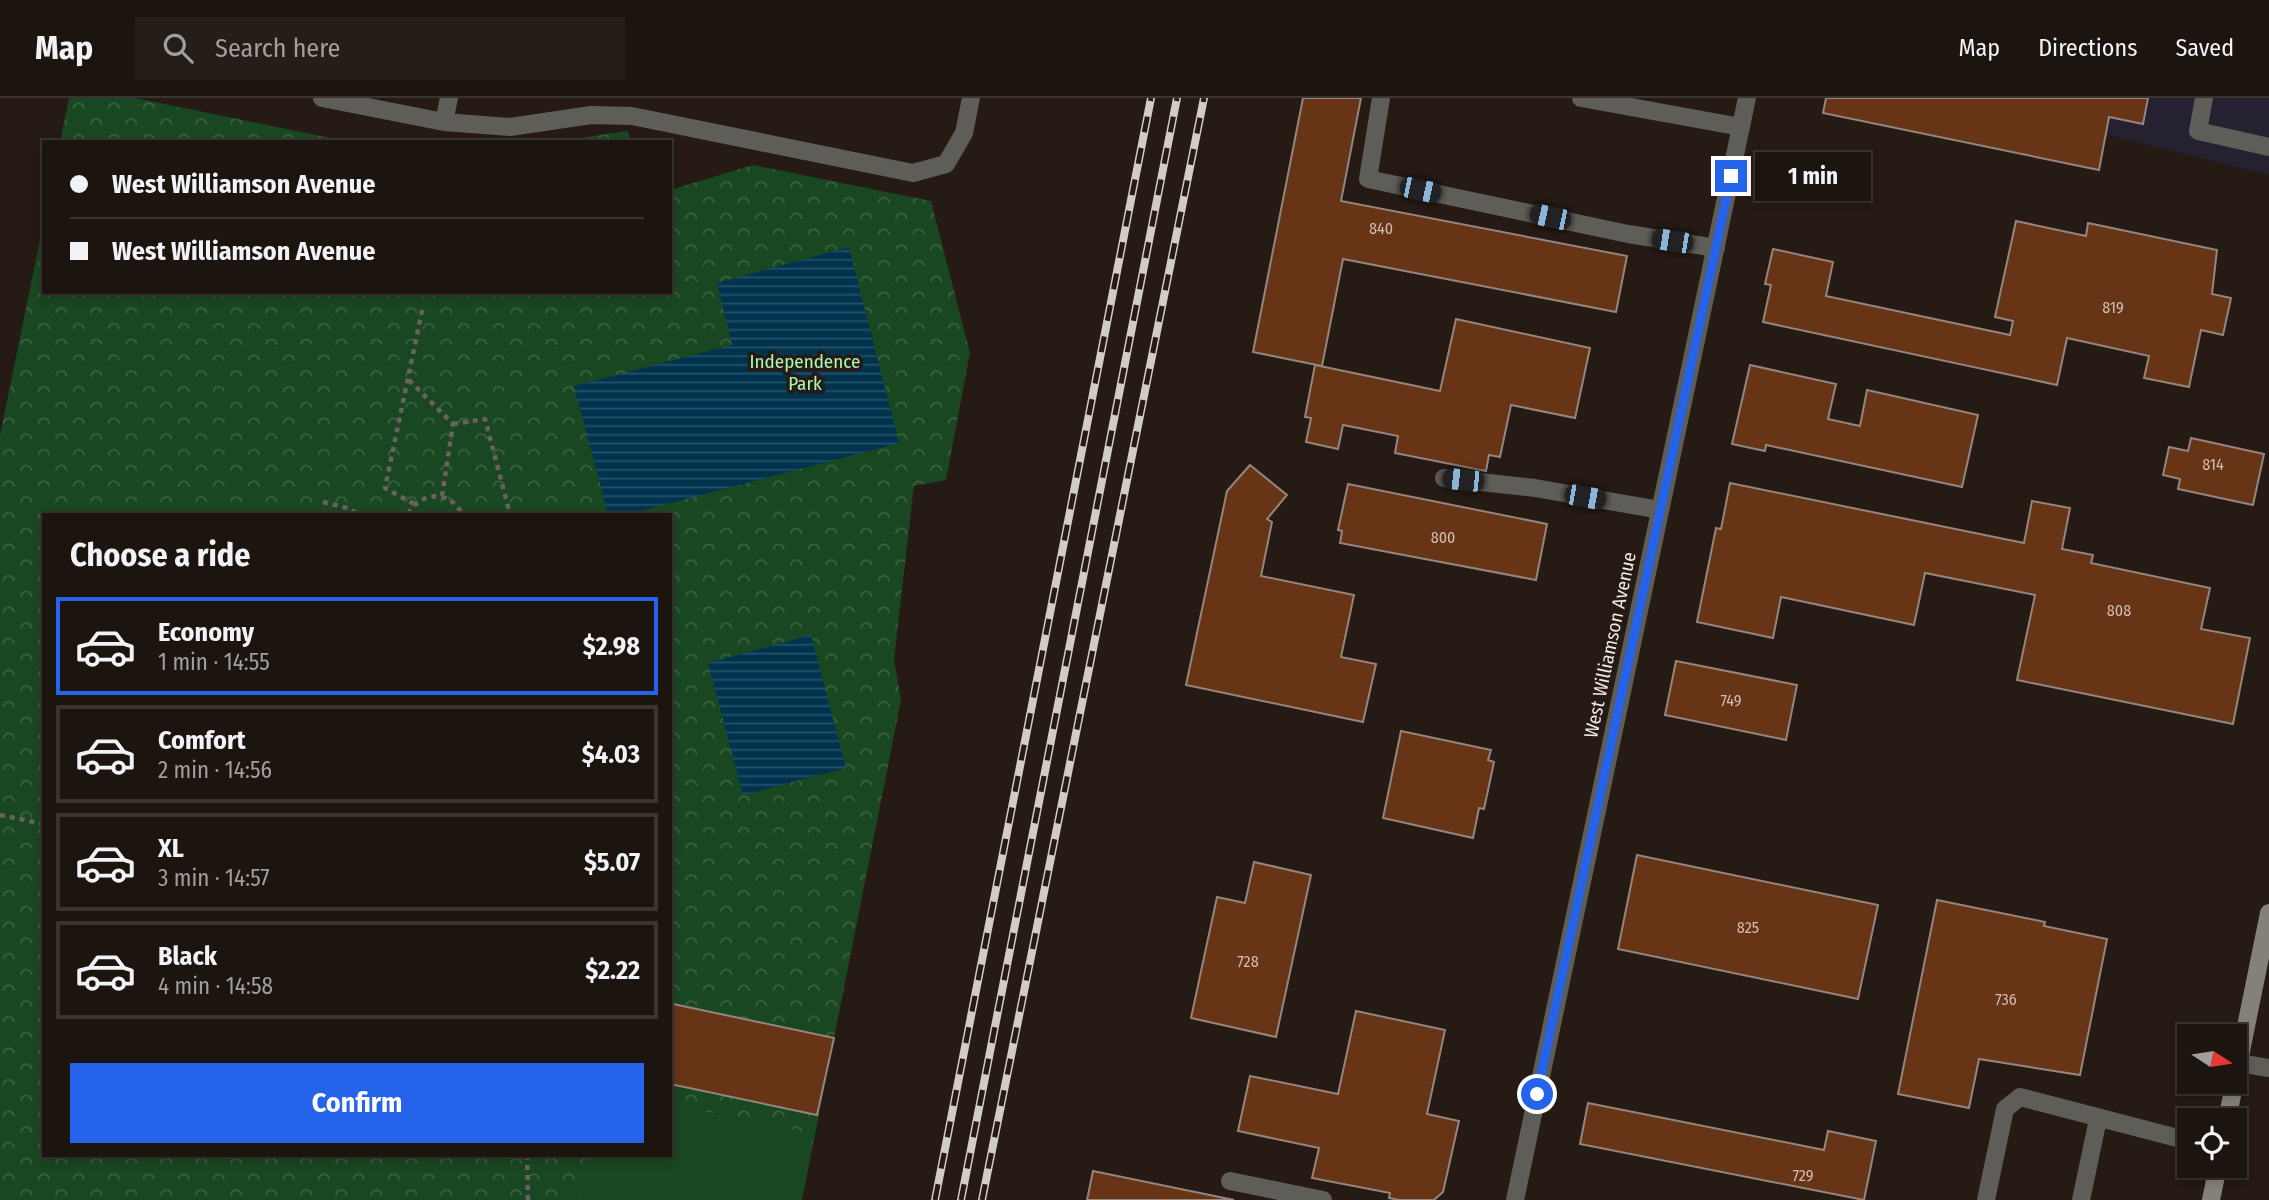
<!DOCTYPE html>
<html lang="en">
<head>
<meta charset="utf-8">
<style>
  body { margin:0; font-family:"Fira Sans Condensed",sans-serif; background:#251d18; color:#f1f3f6; height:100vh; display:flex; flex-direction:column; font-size:26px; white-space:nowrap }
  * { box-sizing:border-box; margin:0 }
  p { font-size:23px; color:#a09e9e }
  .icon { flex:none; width:38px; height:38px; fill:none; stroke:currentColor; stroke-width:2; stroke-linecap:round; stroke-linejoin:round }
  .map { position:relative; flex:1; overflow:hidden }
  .panel { position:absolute; left:42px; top:415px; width:630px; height:644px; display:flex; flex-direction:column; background:#1c140f; border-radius:0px; box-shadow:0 4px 10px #0003,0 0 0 2px #3a332f }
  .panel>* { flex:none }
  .banner { position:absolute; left:42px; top:42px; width:630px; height:154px; border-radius:0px; box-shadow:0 4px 10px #0003,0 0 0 2px #3a332f; display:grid; align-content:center; height:154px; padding:0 28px; background:#1c140f }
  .needle { width:46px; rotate:102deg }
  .buttons { position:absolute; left:2177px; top:926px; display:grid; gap:14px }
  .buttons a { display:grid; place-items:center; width:70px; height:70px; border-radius:0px; background:#1c140f; box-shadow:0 4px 10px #0003,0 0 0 2px #3a332f; font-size:35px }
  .end { position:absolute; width:32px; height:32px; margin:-16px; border:9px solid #2563eb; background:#fff; box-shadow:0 0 0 4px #fff }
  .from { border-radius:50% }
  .bubble { position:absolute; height:49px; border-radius:0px; background:#1c140f; box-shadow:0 4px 10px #0003,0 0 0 2px #3a332f; font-size:23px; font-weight:700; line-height:49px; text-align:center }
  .car { position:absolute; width:21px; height:42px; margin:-21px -10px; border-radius:9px; box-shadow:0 0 5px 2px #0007; background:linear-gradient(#222 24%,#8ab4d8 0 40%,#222 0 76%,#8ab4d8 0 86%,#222 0) }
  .banner b { display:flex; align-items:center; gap:24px; height:66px; font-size:26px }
  .banner b+b { border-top:2px solid #3a332f }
  .banner i { width:18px; height:18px; background:#f1f3f6 }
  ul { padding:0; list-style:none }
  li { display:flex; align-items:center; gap:21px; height:98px; margin:0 14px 10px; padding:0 14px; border:4px solid #3a332f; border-radius:0px }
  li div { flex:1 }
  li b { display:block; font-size:26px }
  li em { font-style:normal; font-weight:700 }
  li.on { border-color:#2563eb }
  li>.icon { width:63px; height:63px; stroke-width:1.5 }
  h2 { padding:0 28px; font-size:32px; line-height:84px }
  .primary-button { display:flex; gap:14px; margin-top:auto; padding:14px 28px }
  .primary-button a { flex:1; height:80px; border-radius:0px; background:#2563eb; color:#fff; font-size:28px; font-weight:700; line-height:80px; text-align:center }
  header { display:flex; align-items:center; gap:42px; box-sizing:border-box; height:98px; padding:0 35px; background:#1c140f; border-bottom:2px solid #3a332f }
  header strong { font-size:33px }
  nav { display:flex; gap:38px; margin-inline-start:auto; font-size:24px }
  .search { width:490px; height:63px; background:#251d18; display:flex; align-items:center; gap:18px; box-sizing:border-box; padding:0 24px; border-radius:0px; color:#a09e9e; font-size:26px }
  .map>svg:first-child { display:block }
</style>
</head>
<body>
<header>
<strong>Map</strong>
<div class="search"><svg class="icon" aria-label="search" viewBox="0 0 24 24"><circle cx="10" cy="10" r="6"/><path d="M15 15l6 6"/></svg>Search here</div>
<nav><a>Map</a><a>Directions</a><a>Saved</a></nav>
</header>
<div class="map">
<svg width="2269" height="1102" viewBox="0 0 2269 1102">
  <defs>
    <pattern id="park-crowns" width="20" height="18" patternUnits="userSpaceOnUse" patternTransform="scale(1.75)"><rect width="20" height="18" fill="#194721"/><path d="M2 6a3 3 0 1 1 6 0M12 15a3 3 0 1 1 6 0" fill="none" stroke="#3b6241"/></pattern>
    <pattern id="water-rules" width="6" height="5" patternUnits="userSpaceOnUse" patternTransform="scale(1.75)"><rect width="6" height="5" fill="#00344e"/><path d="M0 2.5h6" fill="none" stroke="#265268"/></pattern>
  </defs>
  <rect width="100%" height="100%" fill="#251a14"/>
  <path fill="#252131" d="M1959,0H2269V77Z"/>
  <path fill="url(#park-crowns)" fill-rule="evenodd" d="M69,0H135L350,44H60Z
    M628,33L631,44H552Z
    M753,67L931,103L970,255L946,382L914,388L894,561L901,602L802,1102H0V337L44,122V194H670V92ZM44,416H670V1057H44Z"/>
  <path fill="#194721" d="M670,1006L813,1036L801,1102H580L589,1057H670Z"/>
  <path fill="url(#water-rules)" d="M849,149L899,345L629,416H608L574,288L732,247L717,185Z
    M811,537L846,670L743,697L708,565Z"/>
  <path fill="#683416" stroke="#94857e" stroke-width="2" d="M1303,0H1361L1341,103L1627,158L1616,214L1343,161L1322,268L1253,254Z
    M1826,0H2148L2143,26L2109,19L2099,72L1823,15Z
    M2016,123L2086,138L2088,125L2217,152L2212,196L2231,200L2223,237L2201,232L2189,289L2144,280L2149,258L2067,240L2057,287L1763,224L1771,187L1765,186L1773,151L1833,164L1826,198L2010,237L2013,223L1995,219Z
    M1456,221L1590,250L1575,320L1511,307L1500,359L1489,357L1486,373L1395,355L1398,338L1343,327L1338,351L1306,344L1311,320L1305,319L1315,267L1440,293Z
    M1750,267L1836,286L1828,321L1860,328L1867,292L1978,317L1962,389L1766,347L1765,353L1732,346Z
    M2191,340L2264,356L2253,407L2178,391L2180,381L2163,377L2169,349L2188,353Z
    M1250,367L1287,397L1267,421L1272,424L1261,478L1354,497L1341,559L1376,566L1363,624L1186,587L1227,393Z
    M1730,385L2024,445L2032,403L2070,410L2062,451L2093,457L2091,465L2210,490L2201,531L2250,540L2233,626L2017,582L2035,497L1925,475L1914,527L1781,499L1773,540L1697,524L1716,430L1721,431Z
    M1348,386L1547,426L1536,482L1340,445L1342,433L1338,432Z
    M1676,563L1797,587L1786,642L1665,617Z
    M1401,633L1491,652L1488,662L1494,664L1484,711L1479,710L1473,740L1383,720Z
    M1637,757L1878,807L1858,901L1618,851Z
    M1254,764L1311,777L1276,939L1191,920L1217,799L1245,805Z
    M1937,802L2045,824L2044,828L2107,841L2080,977L1979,961L1969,1010L1898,996Z
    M673,906L834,940L817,1017L670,986Z
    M1356,913L1445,932L1427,1016L1459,1023L1443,1094L1434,1102H1399L1389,1100L1390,1095L1312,1080L1319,1050L1238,1033L1250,978L1338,996Z
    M1588,1005L1824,1052L1828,1033L1876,1043L1864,1102L1580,1046Z
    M1093,1073L1234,1102H1087Z"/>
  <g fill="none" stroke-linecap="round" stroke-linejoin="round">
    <path stroke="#6c625d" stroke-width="4.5" stroke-dasharray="5 5" stroke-linecap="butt" d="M409,282L453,326L442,398
      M453,326L485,321L510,416
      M323,404L347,410L358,416
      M414,406L385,390L423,208
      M408,416C420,394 450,391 462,416
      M0,717L44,726
      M527,1057L528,1102"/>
    <path stroke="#5e5d57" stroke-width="18" d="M322,0L444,24L510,29L591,17L632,18L913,75L946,66L964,35L971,0
      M1381,0L1368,81L1628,136L1716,150
      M1581,0L1741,29
      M2204,0L2198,33L2269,49
      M444,24L449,0
      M1444,380L1535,390L1660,412
      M2239,965L2269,970
      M1230,1083L1323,1102
      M1986,1102L2005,1011L2020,999L2189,1043
      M2081,1102L2098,1021"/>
    <path stroke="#5e5d57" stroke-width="18" d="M1515,1102L1747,0"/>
    <path stroke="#848278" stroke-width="18" d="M2227,1022L2269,815
      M2211,1102L2218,1068"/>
    <g stroke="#d3cbc6" stroke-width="8">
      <path id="rail" d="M935,1102L1151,0
        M961,1102L1177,0
        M982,1102L1204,0"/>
    </g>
    <use href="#rail" stroke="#251a14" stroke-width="5" stroke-dasharray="16" stroke-linecap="butt"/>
  </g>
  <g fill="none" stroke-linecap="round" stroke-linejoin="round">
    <path stroke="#2563eb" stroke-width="9" d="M1537,996L1731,78"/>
  </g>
  <g text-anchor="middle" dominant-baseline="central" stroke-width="7" stroke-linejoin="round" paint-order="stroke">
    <g font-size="16" fill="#d0bdb3">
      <text x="1381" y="130">840</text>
      <text x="2113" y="209">819</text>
      <text x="2213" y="366">814</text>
      <text x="1443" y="439">800</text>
      <text x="2119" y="512">808</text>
      <text x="1731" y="602">749</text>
      <text x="1748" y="829">825</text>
      <text x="1248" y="863">728</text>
      <text x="2006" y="901">736</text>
      <text x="1803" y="1077">729</text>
    </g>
    <g font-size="19" fill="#adf6b4" stroke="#251a14">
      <text x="805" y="263">Independence<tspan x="805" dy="22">Park</tspan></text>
    </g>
    <g font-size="19" fill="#f3ebe7" stroke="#251a14">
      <text transform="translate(1610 547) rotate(-78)">West Williamson Avenue</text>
    </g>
  </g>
</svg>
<div class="buttons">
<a><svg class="needle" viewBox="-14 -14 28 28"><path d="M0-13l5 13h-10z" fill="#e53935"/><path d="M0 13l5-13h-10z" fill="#a09e9e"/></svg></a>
<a><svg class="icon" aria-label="locate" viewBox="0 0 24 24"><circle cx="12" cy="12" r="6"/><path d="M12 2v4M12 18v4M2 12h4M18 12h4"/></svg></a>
</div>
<i class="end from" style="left:1537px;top:996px"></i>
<i class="end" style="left:1731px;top:78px"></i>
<div class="bubble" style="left:1755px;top:54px;width:116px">1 min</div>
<i class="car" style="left:1420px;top:92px;rotate:102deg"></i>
<i class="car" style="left:1550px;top:119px;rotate:282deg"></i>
<i class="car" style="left:1672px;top:143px;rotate:279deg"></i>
<i class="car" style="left:1463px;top:382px;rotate:276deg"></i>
<i class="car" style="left:1585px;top:399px;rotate:100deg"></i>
<div class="banner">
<b><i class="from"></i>West Williamson Avenue</b>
<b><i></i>West Williamson Avenue</b>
</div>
<section class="panel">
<h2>Choose a ride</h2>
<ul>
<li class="on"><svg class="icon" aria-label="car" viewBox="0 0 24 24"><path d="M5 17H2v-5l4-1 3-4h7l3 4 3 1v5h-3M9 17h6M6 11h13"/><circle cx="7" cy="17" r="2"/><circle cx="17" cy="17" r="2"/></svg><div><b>Economy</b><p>1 min · 14:55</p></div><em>$2.98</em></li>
<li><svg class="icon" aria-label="car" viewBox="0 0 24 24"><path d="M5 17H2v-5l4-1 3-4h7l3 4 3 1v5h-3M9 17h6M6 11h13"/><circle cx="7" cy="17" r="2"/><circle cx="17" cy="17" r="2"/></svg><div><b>Comfort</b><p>2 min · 14:56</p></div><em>$4.03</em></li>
<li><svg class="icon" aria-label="car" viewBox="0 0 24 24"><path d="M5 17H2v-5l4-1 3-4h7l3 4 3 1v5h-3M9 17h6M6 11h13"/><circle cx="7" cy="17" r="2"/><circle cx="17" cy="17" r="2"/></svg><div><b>XL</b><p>3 min · 14:57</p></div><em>$5.07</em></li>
<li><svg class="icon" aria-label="car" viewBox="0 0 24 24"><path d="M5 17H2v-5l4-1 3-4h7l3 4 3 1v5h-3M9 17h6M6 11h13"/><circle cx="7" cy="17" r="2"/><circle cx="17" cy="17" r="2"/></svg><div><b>Black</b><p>4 min · 14:58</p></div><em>$2.22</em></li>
</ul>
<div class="primary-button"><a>Confirm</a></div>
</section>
</div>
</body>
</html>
